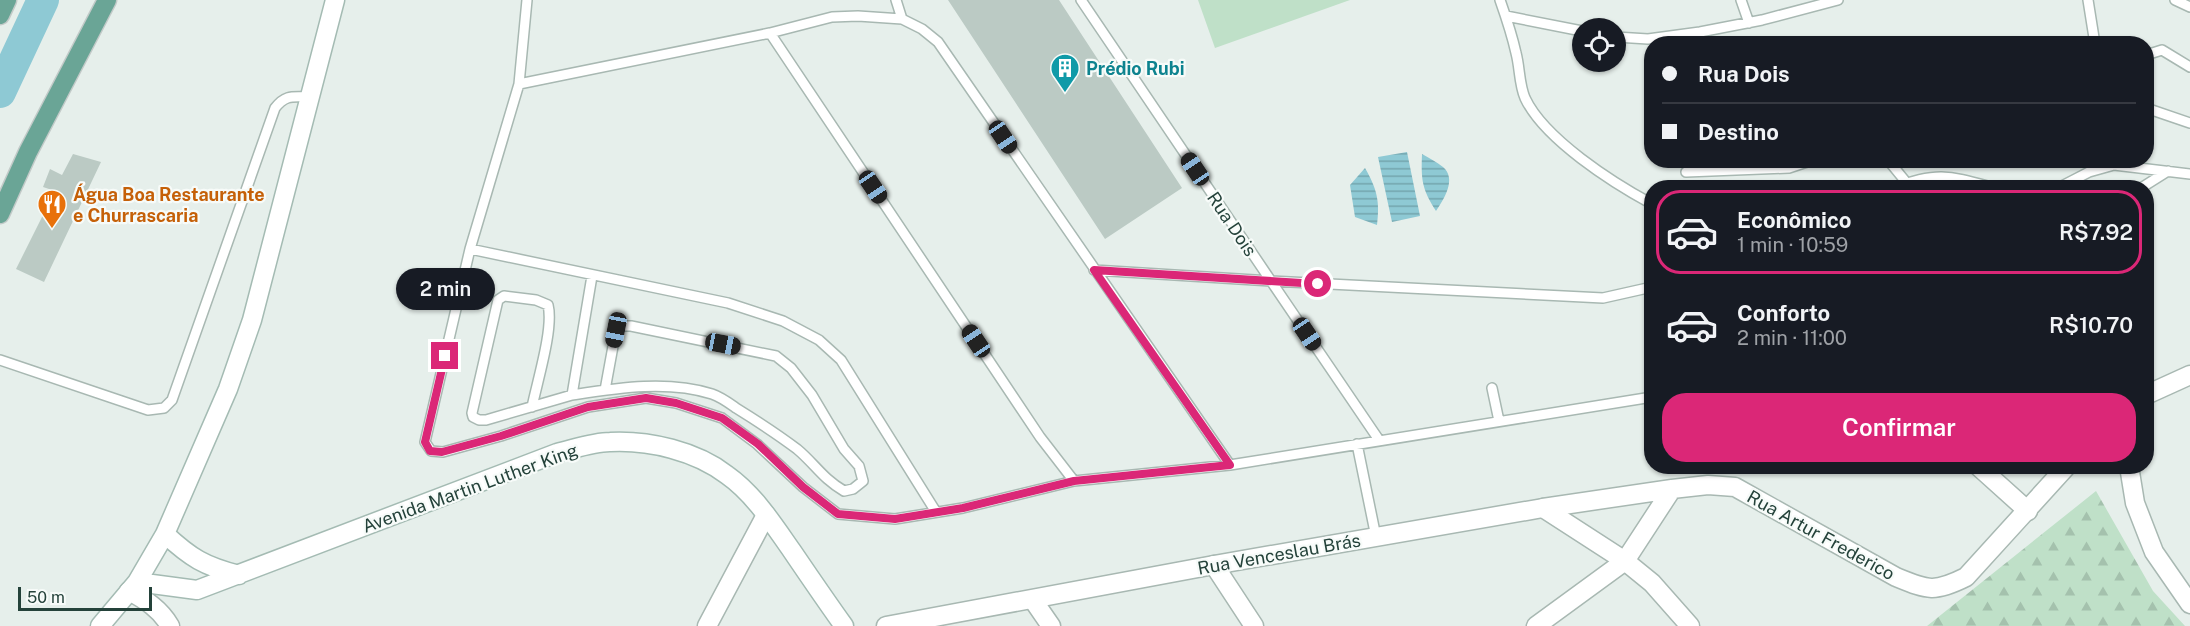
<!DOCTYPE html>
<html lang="pt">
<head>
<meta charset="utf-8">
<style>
  body { margin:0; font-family:"Public Sans",sans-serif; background:#242831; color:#f1f3f6; height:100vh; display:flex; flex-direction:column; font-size:22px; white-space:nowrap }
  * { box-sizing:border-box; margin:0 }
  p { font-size:20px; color:#9ea1a6 }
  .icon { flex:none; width:33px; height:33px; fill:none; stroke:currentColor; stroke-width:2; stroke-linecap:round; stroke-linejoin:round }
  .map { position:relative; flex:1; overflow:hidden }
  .drawer { position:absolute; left:1644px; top:180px; width:510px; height:294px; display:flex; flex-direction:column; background:#171b24; border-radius:24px; box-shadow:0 2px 4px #0004 }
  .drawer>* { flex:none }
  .guide { position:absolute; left:1644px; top:36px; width:510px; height:132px; border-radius:24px; box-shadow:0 2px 4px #0004; display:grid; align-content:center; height:132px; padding:0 18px; background:#171b24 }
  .fabs { position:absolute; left:1572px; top:18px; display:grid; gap:12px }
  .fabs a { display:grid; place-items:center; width:54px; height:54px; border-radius:50%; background:#171b24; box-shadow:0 2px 4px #0004; font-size:30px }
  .scale { position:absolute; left:18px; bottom:15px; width:134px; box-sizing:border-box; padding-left:6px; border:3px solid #24423a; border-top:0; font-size:16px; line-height:21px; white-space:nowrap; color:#24423a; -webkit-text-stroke:4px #f7fbf9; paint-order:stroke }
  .end { position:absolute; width:27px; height:27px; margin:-14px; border:8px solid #db2777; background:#fff; box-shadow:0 0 0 3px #fff }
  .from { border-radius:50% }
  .bubble { position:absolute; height:42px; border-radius:21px; background:#171b24; box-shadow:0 2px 4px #0004; font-size:20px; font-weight:600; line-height:42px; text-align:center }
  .car { position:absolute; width:18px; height:36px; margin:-18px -9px; border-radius:8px; box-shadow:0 0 4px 2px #0007; background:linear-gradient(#222 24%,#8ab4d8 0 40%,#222 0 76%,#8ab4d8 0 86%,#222 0) }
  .guide b { display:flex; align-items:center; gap:21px; height:57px; font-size:22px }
  .guide b+b { border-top:2px solid #363941 }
  .guide i { width:15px; height:15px; background:#f1f3f6 }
  ul { padding:10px 0 0; list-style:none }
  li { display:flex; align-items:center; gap:18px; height:84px; margin:0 12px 9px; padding:0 6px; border:3px solid transparent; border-radius:24px }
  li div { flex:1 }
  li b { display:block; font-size:22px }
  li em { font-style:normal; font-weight:600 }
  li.active { border-color:#db2777 }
  li>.icon { width:54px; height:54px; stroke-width:1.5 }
  .primary-button { display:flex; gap:12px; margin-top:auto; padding:12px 18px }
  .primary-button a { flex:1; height:69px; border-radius:24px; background:#db2777; color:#fff; font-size:24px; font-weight:600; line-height:69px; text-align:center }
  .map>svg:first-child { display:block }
</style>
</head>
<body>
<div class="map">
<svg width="2190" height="626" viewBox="0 0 2190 626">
  <defs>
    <pattern id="forest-firs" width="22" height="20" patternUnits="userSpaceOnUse" patternTransform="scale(1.5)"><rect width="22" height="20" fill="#bfe0c8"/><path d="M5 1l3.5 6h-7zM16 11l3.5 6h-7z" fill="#a4c1ad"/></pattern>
    <pattern id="water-rules" width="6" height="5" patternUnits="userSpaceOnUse" patternTransform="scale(1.5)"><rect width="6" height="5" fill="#8ec9d4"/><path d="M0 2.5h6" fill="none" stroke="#74a5ad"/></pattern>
  </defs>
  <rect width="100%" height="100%" fill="#e6efeb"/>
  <path fill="url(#forest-firs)" d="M2096,491L2153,591L2185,626H1927Z"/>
  <path fill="#bfe0c8" d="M1198,0H1350L1215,48Z"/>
  <path fill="url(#water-rules)" d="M1407,152L1420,216L1392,222L1378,157Z
    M1422,154C1429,158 1437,162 1443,167C1457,179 1444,199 1436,211C1422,189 1421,180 1422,154Z
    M1365,168C1377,189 1380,201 1377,225L1355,217L1350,185Z"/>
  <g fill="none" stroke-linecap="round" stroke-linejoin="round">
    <path stroke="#8ec9d4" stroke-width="32" d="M0,92L43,0"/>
  </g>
  <path fill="#bbcac4" d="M948,0H1059L1182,188L1105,239Z
    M73,154L101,162L44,282L16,269L55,191L43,187L50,169L62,175Z"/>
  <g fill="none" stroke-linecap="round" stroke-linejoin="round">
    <g stroke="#a8b8b2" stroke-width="12">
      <path id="service" d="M527,0L519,84L470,249L425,442L431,451L443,452L501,436L588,407L646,398L676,403L722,418L757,444L803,487L838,514L895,519L963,508L1074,481
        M896,0L902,19
        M1081,0L1271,281L1603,298L1652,287
        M1500,0C1506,17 1512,35 1516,53C1520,68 1519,84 1525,98C1544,139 1613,183 1652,204
        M1741,0L1749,23
        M2088,0L2095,44
        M2175,0L2190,7
        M1506,16L1582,31
        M770,33L1040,437L1074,481L1230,465L1652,397
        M1616,37L1648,39L1700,32L1762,20L1838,0
        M2146,55L2162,50L2190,67
        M519,84L770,33L832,17L858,16L902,19L922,29L938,42L1230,465
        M2146,108L2190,123
        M1888,160L1906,182
        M1686,172L1789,168L1813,160
        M1893,188C1938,171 1950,176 1995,188
        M2058,188L2089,172L2114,165L2190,174
        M2141,188L2168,171
        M470,249L728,303L783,321L819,340L841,360L936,512
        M1094,270L1271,281L1379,440
        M0,360L148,410L164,408L172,400L275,108C286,94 293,97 310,97
        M1492,388L1499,421
        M572,395C618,388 667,380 712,394C721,397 729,403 736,408C757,421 777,434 797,449C815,464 822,478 844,491L853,489L863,481L859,466L844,449L812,395L791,368L776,356L631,326H621L616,330L605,390
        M532,407C537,382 554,328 548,305L536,300L504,296L498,300L472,413L473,417L479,420H486L572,395L592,276
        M1357,444L1376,537"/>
    </g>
    <g stroke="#a8b8b2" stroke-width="21">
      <path id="minor" d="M1978,466L2028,511
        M2129,466L2135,503L2154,552L2190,604
        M1543,508L1625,561L1652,583L1690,626
        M1214,565L1254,626
        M129,591C146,600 160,609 170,626
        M1033,600L1051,626
        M707,626L766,515"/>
    </g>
    <g stroke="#a8b8b2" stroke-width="21">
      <path id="tertiary" d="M2146,395L2190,375
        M886,626L1214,565L1543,508L1672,489L1708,485L1735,487L1896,577C1928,590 1934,593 1966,577L2067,466
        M1536,626L1625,561L1672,489"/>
    </g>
    <g stroke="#a4bbb3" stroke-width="21">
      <path id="secondary" d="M165,534C191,558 204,566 239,575
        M137,582L197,590L557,453C574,449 593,442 610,442C649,440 696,451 727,475C754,494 773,524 792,551C809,576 826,601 844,626
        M100,626L137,582L165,534L228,389L252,320L335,0"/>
    </g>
    <g stroke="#c2cac8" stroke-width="21">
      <path id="primary" d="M0,15L7,0
        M0,214L28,152L107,0"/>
    </g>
    <use href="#service" stroke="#fff" stroke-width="9"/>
    <use href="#minor" stroke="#fff" stroke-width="18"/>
    <use href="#tertiary" stroke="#fff" stroke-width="18"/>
    <use href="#secondary" stroke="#fff" stroke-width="18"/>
    <use href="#primary" stroke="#6aa596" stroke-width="18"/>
  </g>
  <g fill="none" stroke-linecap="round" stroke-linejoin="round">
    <path stroke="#db2777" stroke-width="8" d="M445,356L425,442L430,451L442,452L501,436L588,407L646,398L676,403L722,418L758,444L803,487L838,514L895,519L963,508L1074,481L1230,465L1094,270L1318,284"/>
  </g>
  <defs>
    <g id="building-pin" transform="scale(1.5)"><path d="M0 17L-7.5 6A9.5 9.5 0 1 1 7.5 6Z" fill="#0f9aa8" stroke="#f7fbf9"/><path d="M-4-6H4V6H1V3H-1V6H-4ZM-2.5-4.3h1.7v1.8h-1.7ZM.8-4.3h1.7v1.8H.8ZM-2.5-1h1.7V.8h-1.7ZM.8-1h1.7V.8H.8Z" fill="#fff"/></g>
    <g id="restaurant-pin" transform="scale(1.5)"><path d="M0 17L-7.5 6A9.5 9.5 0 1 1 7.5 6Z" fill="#e8710a" stroke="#f7fbf9"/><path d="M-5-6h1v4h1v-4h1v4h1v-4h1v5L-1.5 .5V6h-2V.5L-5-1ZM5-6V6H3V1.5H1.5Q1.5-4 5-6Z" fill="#fff"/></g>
  </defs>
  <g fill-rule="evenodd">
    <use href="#building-pin" x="1065" y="68"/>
    <use href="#restaurant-pin" x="52" y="204"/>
  </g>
  <g text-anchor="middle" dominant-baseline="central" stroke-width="4.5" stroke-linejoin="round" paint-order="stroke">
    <g font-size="18" font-weight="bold" fill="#0d838f" stroke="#f7fbf9" text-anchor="start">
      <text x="1086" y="68">Prédio Rubi</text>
    </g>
    <g font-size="18" font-weight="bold" fill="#c56008" stroke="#f7fbf9" text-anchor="start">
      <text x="73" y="194">Água Boa Restaurante<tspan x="73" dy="21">e Churrascaria</tspan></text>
    </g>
    <g font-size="18" fill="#24423a" stroke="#f7fbf9">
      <text transform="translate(1232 224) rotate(56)">Rua Dois</text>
      <text transform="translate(470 488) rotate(-20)">Avenida Martin Luther King</text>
      <text transform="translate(1821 535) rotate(29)">Rua Artur Frederico</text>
      <text transform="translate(1279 554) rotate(-10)">Rua Venceslau Brás</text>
    </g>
  </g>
</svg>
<div class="fabs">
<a><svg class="icon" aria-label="locate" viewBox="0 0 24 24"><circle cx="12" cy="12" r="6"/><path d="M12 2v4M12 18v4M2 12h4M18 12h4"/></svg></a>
</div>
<div class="scale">50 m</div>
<i class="end from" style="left:1318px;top:284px"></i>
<i class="end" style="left:445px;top:356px"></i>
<div class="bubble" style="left:396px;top:268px;width:99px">2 min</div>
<i class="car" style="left:1003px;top:137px;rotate:146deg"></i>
<i class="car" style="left:1195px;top:169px;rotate:326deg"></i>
<i class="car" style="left:873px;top:187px;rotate:146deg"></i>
<i class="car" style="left:616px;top:330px;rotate:191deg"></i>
<i class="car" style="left:1307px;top:334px;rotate:146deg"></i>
<i class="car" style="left:976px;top:341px;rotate:326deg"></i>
<i class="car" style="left:723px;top:344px;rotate:101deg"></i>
<div class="guide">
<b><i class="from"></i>Rua Dois</b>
<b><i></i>Destino</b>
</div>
<section class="drawer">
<ul>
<li class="active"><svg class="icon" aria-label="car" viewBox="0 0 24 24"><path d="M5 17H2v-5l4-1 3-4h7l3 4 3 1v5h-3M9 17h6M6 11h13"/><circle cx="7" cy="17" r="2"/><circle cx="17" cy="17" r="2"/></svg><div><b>Econômico</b><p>1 min · 10:59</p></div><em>R$7.92</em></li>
<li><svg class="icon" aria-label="car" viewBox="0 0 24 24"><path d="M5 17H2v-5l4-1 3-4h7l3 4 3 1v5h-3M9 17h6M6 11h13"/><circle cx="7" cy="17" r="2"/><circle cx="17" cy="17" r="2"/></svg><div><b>Conforto</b><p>2 min · 11:00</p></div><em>R$10.70</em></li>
</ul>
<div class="primary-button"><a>Confirmar</a></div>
</section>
</div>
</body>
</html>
